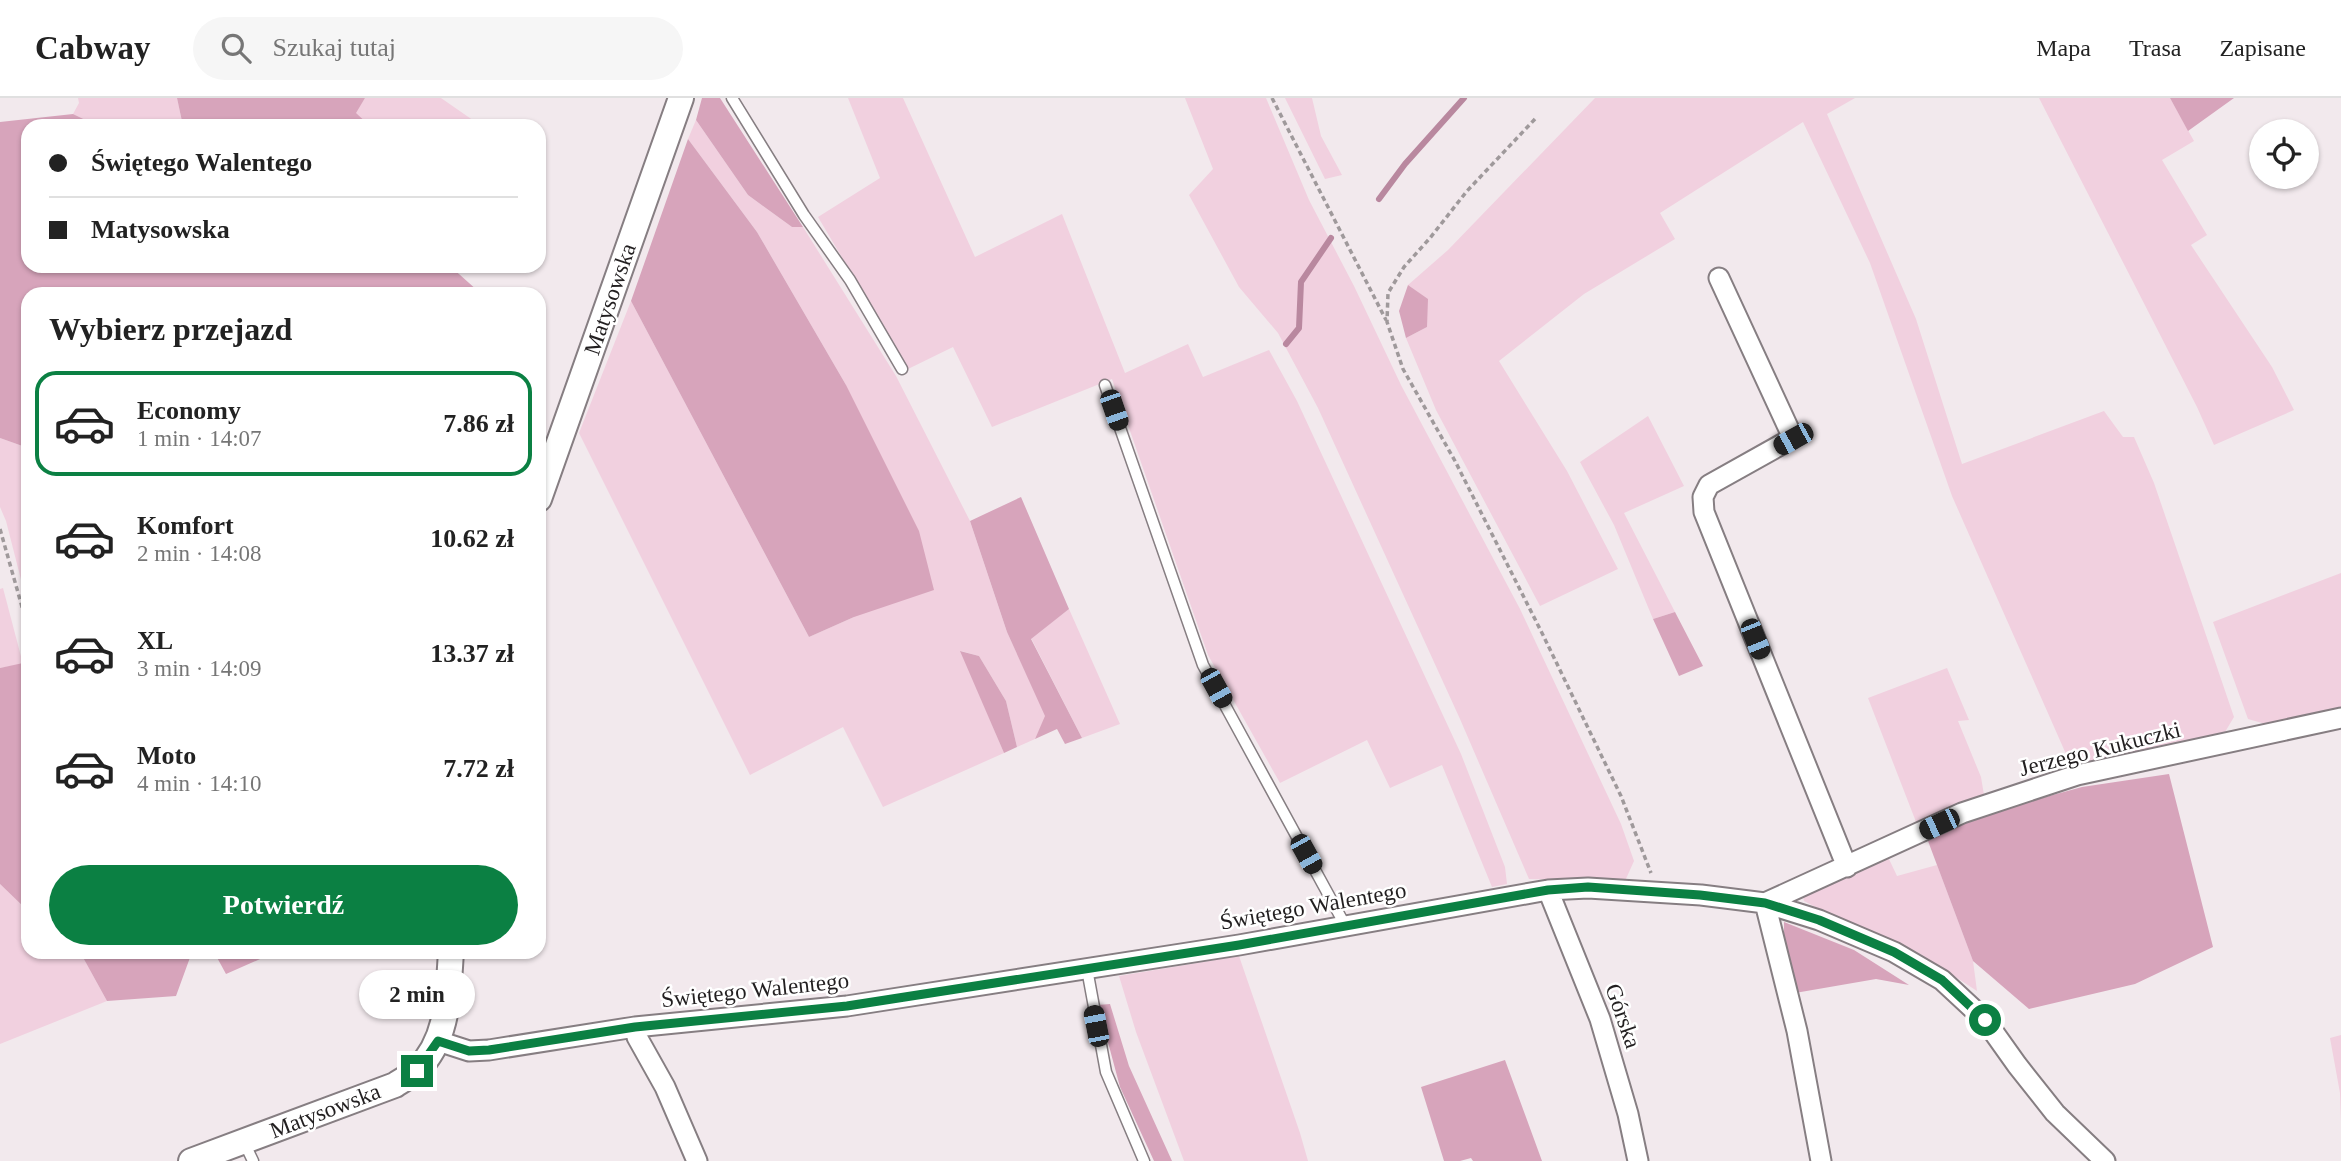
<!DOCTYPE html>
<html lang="pl">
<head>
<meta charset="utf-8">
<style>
  body { margin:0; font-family:"Times New Roman",serif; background:#f6f6f6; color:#222; height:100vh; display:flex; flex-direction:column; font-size:26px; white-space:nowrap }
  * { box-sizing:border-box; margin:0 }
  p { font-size:23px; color:#767676 }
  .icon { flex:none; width:38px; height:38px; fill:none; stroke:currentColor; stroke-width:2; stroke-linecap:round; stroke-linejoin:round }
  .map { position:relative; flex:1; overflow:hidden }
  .details { position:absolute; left:21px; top:189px; width:525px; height:672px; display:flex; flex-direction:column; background:#fff; border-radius:21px; box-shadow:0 2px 5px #0004 }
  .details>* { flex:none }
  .banner { position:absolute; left:21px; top:21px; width:525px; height:154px; border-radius:21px; box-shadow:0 2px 5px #0004; display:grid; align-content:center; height:154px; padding:0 28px; background:#fff }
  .tools { position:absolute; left:2249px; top:21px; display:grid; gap:14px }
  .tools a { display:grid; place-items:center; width:70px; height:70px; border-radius:50%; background:#fff; box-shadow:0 2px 5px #0004; font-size:35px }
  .end { position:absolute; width:32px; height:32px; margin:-16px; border:9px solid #0b8043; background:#fff; box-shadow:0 0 0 4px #fff }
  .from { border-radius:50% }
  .bubble { position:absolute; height:49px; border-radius:24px; background:#fff; box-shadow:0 2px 5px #0004; font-size:23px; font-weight:700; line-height:49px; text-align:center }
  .car { position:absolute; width:21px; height:42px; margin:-21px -10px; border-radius:9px; box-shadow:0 0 5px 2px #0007; background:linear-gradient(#222 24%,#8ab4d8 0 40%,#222 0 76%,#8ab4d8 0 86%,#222 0) }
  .banner b { display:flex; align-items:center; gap:24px; height:66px; font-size:26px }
  .banner b+b { border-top:2px solid #e0e0e0 }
  .banner i { width:18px; height:18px; background:#222 }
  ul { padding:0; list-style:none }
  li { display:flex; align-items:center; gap:21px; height:105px; margin:0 14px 10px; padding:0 14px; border:4px solid transparent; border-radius:21px }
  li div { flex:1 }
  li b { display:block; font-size:26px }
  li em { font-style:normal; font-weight:700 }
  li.selected { border-color:#0b8043 }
  li>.icon { width:63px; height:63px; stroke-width:1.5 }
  h2 { padding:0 28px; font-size:32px; line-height:84px }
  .button { display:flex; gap:14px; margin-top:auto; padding:14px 28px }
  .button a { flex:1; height:80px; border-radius:42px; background:#0b8043; color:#fff; font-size:28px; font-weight:700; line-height:80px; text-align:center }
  header { display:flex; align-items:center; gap:42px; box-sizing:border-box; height:98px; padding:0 35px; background:#fff; border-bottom:2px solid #e0e0e0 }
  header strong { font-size:33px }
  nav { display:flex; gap:38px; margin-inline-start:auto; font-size:24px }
  .search { width:490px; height:63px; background:#f6f6f6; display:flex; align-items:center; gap:18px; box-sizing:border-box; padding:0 24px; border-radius:38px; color:#767676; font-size:26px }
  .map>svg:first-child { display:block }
</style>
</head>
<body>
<header>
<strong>Cabway</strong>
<div class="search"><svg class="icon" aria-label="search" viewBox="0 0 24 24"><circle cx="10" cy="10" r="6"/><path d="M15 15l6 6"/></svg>Szukaj tutaj</div>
<nav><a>Mapa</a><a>Trasa</a><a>Zapisane</a></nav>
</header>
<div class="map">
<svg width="2341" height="1063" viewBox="0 0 2341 1063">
  <rect width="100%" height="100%" fill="#f2e9ed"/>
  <path fill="#f1d0df" d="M78,0H177L183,28H98L73,16L79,5Z
    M365,0H441L477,25L475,28H370L355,15Z
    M848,0H903L975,159L1062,116L1125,275L1188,246L1203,279L1269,252L1297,303L1461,656L1505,769L1507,786L1492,789L1442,667L1390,690L1367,642L1280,685L1208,557L1112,281L992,329L953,249L908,271L818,119L880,80Z
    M1185,0H1266L1309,102L1354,188L1401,287L1520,511L1621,726L1634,763L1625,783L1529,781L1460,621L1318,310L1278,235L1239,189L1189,97L1213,71Z
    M1285,0H1312L1321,38L1342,77L1325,81Z
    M1595,0H1855L1827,16L1916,221L1962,366L2104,313L2123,339H2134L2154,385L2234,619L2225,634L2067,672L2066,656L1952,398L1870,165L1803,24L1660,115L1675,141L1584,196L1499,263L1567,373L1618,471L1540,508L1436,312L1406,240L1427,229V201L1408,187L1448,152Z
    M2039,0H2170L2194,43L2162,62L2207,137L2191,147L2272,269L2294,312L2214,347L2197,309Z
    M696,22L748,97L792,129H803L896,278L970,423L1007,534L1046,618L1035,641L1017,649L1006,603L979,558L961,553L1004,655L883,709L843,629L750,677L579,335L631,203L809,539L854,519L846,287L757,134L688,41Z
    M1648,318L1684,388L1624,415L1675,514L1653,521L1614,427L1580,364Z
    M0,340L28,350L27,505L6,423L0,409Z
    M2341,475V611L2269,627L2248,621L2213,524Z
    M3,490L23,566L0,570V491Z
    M1069,511L1120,626L1082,640L1031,540Z
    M1947,570L1969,622L1958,623L1981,679L1984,697L1918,729L1868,600Z
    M1888,759L1897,778L1937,767L1973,863L1977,893L1922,857L1838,821L1804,803L1802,795Z
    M0,786L28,813V854H80L107,903L0,946Z
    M1239,858L1300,1035L1308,1063H1184L1136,934L1119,878Z
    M2341,937V1024L2340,995L2330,940Z"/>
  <path fill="#d7a4bb" d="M177,0H365L356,15L370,28H183Z
    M702,0H720L803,129H792L748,97L696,22Z
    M2170,0H2234L2188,33Z
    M73,16L98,28H28V168H450L478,193L474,196H28V350L0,340V24Z
    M688,41L757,134L846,287L919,433L934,492L854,519L809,539L631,203Z
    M1408,187L1428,201L1427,229L1406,240L1399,213Z
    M1021,399L1069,511L1031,541L1082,640L1065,646L1057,631L1035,641L1045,618L1007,534L970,423Z
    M28,500V813L0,786V570L23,565Z
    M1675,514L1703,568L1679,578L1653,521Z
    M960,553L979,558L1006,603L1017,649L1004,655Z
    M2169,676L2213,849L2135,886L2029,911L1973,863L1928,743L1987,715L2082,689Z
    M1784,824L1854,852L1909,887L1876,881L1795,895L1784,842Z
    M80,854H192L176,898L107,903Z
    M214,854H276L226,876Z
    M1110,906L1129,968L1172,1063H1154L1120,989L1098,907Z
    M1505,962L1542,1063H1473L1471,1060L1460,1063H1444L1421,989Z"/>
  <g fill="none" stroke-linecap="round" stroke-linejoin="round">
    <path stroke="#b9889f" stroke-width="6" d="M1379,101L1405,66L1464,0
      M1286,246L1299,230L1301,184L1331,140"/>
    <g stroke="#867e82" stroke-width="13">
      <path id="service" d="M732,0L804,117L850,182L902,271
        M1105,287L1203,567L1345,827
        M1087,871L1106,974L1144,1063
        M244,1044L253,1063"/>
    </g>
    <g stroke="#867e82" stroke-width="23">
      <path id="minor" d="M1719,180L1793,340L1709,387L1703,399L1704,414L1847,769
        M1548,792L1600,921L1628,1016L1638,1063
        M635,929L637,939L665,989L697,1063
        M438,943L469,953L489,952L635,929L847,908L1239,847L1548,792L1588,790L1701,797L1765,805L1819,822L1894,854L1942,882L1985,922L2017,967L2055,1015L2105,1063
        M1821,1063L1797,933L1765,805L1962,715L2077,677L2341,620"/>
    </g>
    <g stroke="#867e82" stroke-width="28">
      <path id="tertiary" d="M539,401L681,0
        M191,1063L395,987C402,982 411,978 417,972C449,941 448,895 451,854"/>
    </g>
    <path stroke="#9f999b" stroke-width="3.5" stroke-dasharray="5 3.5" stroke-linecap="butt" d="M1272,0L1386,222
      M1535,21L1467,93L1430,140L1404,169L1388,195L1387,224L1403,271L1455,363L1543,537L1621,698L1651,775
      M0,431L28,530"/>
    <use href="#service" stroke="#fff" stroke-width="10"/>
    <use href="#minor" stroke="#fff" stroke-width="19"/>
    <use href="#tertiary" stroke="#fff" stroke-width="24"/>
  </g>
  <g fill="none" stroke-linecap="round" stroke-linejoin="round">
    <path stroke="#0b8043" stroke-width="9" d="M417,973L438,943L469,953L489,952L635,929L847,908L1239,847L1548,792L1588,789L1700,797L1765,805L1819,822L1894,854L1942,882L1985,922"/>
  </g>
  <g text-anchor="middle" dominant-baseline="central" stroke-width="5" stroke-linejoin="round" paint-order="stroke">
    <g font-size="23" fill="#221f20" stroke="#fff">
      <text transform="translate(610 201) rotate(-71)">Matysowska</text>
      <text transform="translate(2100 651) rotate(-14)">Jerzego Kukuczki</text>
      <text transform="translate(1313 808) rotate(-10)">Świętego Walentego</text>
      <text transform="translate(755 892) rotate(-6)">Świętego Walentego</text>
      <text transform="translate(1623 918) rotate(71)">Górska</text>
      <text transform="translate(325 1013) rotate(-21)">Matysowska</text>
    </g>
  </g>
</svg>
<div class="tools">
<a><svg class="icon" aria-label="locate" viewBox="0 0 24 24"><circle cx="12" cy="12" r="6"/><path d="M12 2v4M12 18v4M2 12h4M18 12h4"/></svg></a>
</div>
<i class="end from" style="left:1985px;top:922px"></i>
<i class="end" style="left:417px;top:973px"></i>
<div class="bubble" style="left:359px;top:872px;width:116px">2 min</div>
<i class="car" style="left:1114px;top:312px;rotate:161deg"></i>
<i class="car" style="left:1793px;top:341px;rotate:241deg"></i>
<i class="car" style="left:1755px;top:541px;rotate:158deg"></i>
<i class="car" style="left:1216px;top:590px;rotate:151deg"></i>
<i class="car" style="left:1939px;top:726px;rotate:245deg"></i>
<i class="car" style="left:1306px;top:756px;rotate:151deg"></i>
<i class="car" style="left:1096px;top:928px;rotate:349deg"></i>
<div class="banner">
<b><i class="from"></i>Świętego Walentego</b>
<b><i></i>Matysowska</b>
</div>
<section class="details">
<h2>Wybierz przejazd</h2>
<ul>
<li class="selected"><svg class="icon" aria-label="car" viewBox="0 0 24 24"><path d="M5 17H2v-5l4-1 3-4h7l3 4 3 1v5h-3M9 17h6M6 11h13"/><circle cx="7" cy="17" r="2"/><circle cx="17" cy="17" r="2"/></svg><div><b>Economy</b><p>1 min · 14:07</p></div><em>7.86 zł</em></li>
<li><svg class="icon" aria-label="car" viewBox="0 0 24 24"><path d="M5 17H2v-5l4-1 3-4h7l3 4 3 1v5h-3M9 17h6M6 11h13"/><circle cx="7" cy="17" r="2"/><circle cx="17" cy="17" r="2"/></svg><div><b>Komfort</b><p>2 min · 14:08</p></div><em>10.62 zł</em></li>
<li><svg class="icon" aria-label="car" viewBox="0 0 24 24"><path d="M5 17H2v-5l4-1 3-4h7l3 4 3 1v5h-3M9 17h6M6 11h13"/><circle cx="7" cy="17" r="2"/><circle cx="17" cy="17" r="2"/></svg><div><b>XL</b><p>3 min · 14:09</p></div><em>13.37 zł</em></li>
<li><svg class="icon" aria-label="car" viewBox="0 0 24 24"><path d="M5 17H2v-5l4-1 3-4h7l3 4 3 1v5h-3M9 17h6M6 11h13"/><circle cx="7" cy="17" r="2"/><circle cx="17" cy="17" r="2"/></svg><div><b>Moto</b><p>4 min · 14:10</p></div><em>7.72 zł</em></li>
</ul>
<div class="button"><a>Potwierdź</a></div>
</section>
</div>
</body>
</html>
